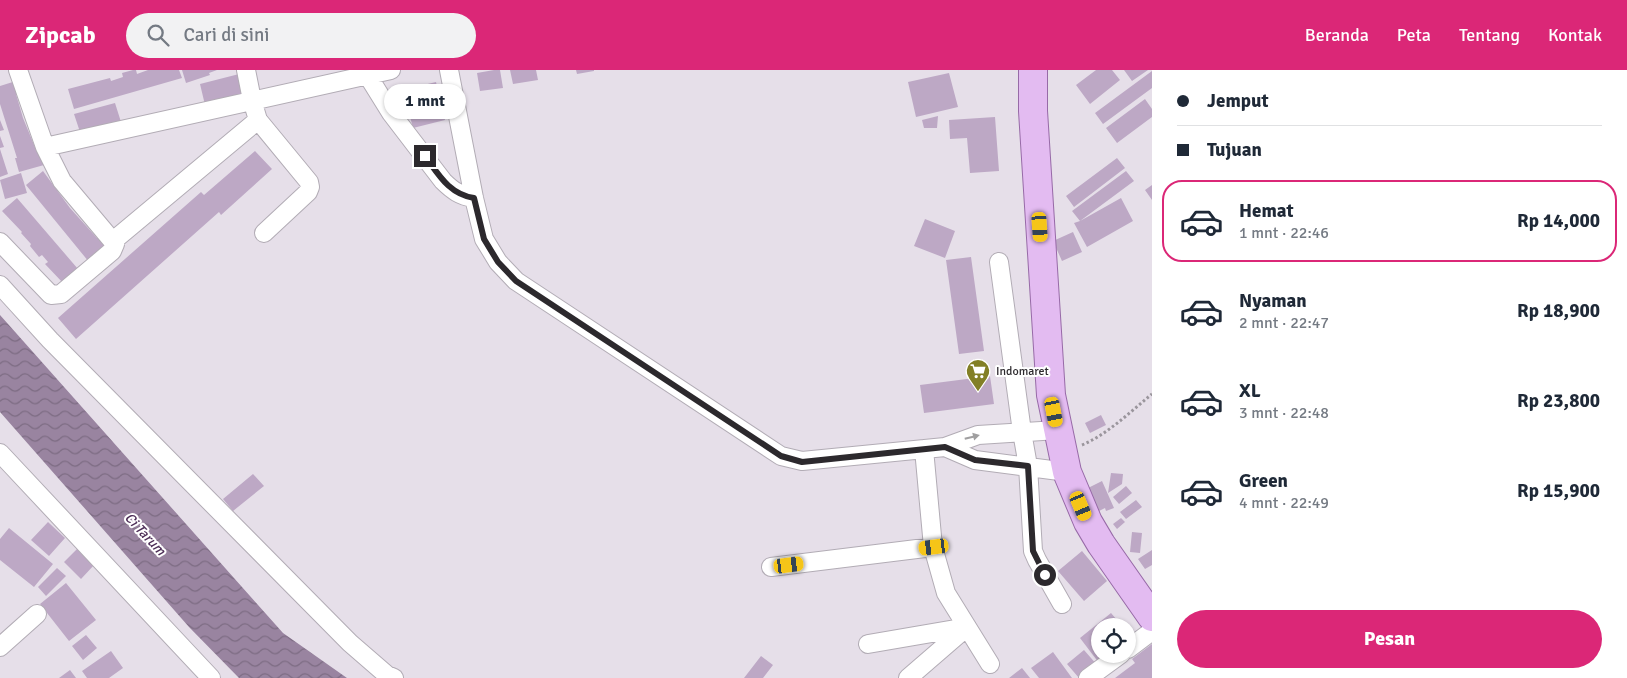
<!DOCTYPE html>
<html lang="id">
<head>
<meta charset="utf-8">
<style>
  body { margin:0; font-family:Signika,sans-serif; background:#f2f2f3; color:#1f2937; height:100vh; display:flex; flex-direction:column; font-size:19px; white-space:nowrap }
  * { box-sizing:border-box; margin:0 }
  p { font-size:16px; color:#747a83 }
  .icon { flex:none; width:28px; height:28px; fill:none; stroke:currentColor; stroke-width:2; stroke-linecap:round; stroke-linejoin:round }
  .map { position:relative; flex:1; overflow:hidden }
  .details { display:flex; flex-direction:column; background:#fff; width:475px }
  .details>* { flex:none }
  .guide { display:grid; align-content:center; height:110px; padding:0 25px; background:#fff }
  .buttons { position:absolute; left:1091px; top:548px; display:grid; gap:10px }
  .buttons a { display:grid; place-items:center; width:45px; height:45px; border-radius:50%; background:#fff; box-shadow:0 1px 4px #0004; font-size:25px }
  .end { position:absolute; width:22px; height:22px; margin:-11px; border:6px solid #2c292d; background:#fff; box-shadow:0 0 0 2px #fff }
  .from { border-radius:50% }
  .bubble { position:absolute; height:35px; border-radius:18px; background:#fff; box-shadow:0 1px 4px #0004; font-size:16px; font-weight:800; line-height:35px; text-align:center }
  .car { position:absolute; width:15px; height:30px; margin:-15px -8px; border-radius:6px; box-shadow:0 0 4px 1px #0007; background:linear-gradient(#f5c518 24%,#345 0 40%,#f5c518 0 76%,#345 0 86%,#f5c518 0) }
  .guide b { display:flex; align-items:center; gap:18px; height:48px; font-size:19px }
  .guide b+b { border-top:1px solid #e0e1e3 }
  .guide i { width:12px; height:12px; background:#1f2937 }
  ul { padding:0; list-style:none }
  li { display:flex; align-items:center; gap:15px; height:82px; margin:0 10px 8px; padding:0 15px; border:2px solid transparent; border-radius:20px }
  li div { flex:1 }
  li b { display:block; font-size:19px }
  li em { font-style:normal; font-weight:800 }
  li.active { border-color:#db2777 }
  li>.icon { width:45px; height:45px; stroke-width:1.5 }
  .cta { display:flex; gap:10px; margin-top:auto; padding:10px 25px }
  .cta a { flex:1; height:58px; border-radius:30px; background:#db2777; color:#fff; font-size:20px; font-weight:800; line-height:58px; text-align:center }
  header { display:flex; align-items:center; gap:30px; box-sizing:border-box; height:70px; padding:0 25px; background:#db2777; color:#fff }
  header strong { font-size:24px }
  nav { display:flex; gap:28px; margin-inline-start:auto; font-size:18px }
  .search { width:350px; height:45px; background:#f2f2f3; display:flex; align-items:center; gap:12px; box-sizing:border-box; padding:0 18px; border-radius:28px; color:#747a83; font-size:19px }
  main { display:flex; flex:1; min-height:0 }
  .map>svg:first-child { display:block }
</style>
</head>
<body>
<header>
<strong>Zipcab</strong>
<div class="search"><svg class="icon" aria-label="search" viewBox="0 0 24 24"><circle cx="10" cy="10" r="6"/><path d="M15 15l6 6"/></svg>Cari di sini</div>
<nav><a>Beranda</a><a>Peta</a><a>Tentang</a><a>Kontak</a></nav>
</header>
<main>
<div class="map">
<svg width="1152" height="608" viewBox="0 0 1152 608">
  <defs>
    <pattern id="water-waves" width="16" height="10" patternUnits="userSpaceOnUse" patternTransform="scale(1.25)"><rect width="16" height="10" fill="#9984a0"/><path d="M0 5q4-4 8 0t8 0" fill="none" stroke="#7d6c83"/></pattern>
  </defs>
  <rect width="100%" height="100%" fill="#e6dfe9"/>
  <path fill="url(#water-waves)" d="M0,245L283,563L347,608H239L189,557L0,342Z"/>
  <path fill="#bda8c5" d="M133,0H136L137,4L148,0H179L182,8L74,39L68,19L110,8L111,11L123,7L122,3Z
    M182,0H217L209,3L210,5L186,13Z
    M494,0H500L503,18L480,21L477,3Z
    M510,0H536L538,10L513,14Z
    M576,0H594V1L577,4Z
    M1096,0H1112L1120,10L1090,34L1076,15Z
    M1124,0H1148L1132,11Z
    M1152,1V18L1103,54L1095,43Z
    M243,3L248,25L205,35L200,14Z
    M949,3L958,37L916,47L908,12Z
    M16,11L20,23L16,24L23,48L37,82L39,81L44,95L19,102L15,88H17L0,34V16Z
    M436,12L445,50L413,58L403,20Z
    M1145,29L1152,39V47L1117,73L1106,58Z
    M115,33L121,52L80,62L74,44Z
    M938,46L937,58H924L922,50Z
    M995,47L999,101L970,103L967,68L950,69L949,50Z
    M0,50L4,60L0,61Z
    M0,66L4,77L0,78Z
    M0,79L8,104L0,107Z
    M255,81L272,99L221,145L219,142L76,269L58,248L201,122L204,125Z
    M1117,88L1125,98L1074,137L1066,126Z
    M43,101L70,138L97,168L99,166L107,175L89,192L26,115Z
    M1126,101L1134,111L1080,151L1121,128L1133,151L1087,177L1074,153L1080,151L1072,141Z
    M21,103L27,123L5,129L0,110Z
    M1152,115V130L1145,120Z
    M17,128L78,199L63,213L45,194L48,192L42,185L39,187L30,176L31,174L21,163L22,162L2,141Z
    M925,149L955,161L945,188L914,176Z
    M1073,162L1082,182L1062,191L1053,171Z
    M971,187L984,281L959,284L946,190Z
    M990,306L994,334L924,343L920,315Z
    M1101,345L1106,355L1090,363L1085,353Z
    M1111,403L1123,404L1122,414L1108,423Z
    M253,404L264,416L233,441L223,429Z
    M1102,411L1114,438L1106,441L1105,438L1099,441L1088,418Z
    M1126,416L1132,423L1119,434L1113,427Z
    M1136,430L1142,437L1126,449L1120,442Z
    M1121,448L1125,452L1117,459L1113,454Z
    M48,452L65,468L49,486L31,470Z
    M9,458L53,494L34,517L0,490V469Z
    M1132,462L1142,463L1140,483L1130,482Z
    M79,477L95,494L81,509L64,492Z
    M1152,480V495L1145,499L1138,489Z
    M1082,481L1107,511L1084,531L1058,501Z
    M57,498L66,506L46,526L38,517Z
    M66,513L96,550L69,571L40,534Z
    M1111,543L1122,556H1100V584H1110L1099,593L1080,568Z
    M86,565L97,578L83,590L72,576Z
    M1152,574V608H1115L1135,593L1132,589Z
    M1084,580L1098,596L1083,608H1079L1067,594Z
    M111,581L123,598L109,608H87L82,601Z
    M1053,582L1072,608H1039L1031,598Z
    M761,586L773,595L763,608H744Z
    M1022,598L1030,608H1009Z
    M70,600L76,608H59Z"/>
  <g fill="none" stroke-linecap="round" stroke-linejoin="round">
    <g stroke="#b2acb5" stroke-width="20">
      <path id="street" d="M449,0L474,128L484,169L498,192L516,211L781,386L802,391L945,377
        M368,6L391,43L443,111C452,120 460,126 474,128
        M258,50L309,112L310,117L308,122L264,163
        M45,77L391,0
        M113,171L258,50L252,30L246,0
        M0,172L51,225L61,224L112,181L115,174L62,111L45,77L18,0
        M999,192L1022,362L1028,396L1033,481L1037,490L1062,534
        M0,215L50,270L350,573L387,605L394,608
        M1058,360L978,365L945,377L975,390L1067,402
        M924,379L933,477L946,523L990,594
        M0,383L211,608
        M771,497L933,477
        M868,574L967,557
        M0,577L37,544
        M1128,579L1152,561
        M908,608L967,557
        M1088,608L1121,584"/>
    </g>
    <g stroke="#976aa7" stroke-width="30">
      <path id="primary" d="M1033,0V41L1051,325L1067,402L1088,452L1101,474L1152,547"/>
    </g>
    <path stroke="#9a959c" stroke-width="3" stroke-dasharray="2.5 2.5" stroke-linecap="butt" d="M1082,375C1108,364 1130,342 1152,324"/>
    <use href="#street" stroke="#fff" stroke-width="18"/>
    <use href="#primary" stroke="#e3bbf1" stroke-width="28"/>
  </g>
  <defs><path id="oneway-solid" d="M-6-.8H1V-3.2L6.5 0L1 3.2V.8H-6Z" transform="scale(1.25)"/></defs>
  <use fill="#a09fa0" href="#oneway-solid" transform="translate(972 367) rotate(-14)"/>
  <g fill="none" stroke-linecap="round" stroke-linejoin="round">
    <path stroke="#2c292d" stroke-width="6" d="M425,86C439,105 449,124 474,128L484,169L498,192L516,211L781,386L802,392L945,377L975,390L1028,396L1033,481L1045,505"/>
  </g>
  <defs>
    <g id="supermarket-pin" transform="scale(1.25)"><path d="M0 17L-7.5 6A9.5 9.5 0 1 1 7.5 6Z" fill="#827f26" stroke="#fff"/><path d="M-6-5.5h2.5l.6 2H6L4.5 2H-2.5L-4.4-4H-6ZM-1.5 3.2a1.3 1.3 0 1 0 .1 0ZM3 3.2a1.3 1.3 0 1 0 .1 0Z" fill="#fff"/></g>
  </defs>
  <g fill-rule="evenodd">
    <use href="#supermarket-pin" x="978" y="301"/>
  </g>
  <g text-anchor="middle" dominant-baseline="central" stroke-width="4" stroke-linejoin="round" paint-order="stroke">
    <g font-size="12" fill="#2c292d" stroke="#fff" text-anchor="start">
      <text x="996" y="301">Indomaret</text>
    </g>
    <g font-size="14" font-style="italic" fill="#4d2e57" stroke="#fff">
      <text transform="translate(145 464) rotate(47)">Ci Tarum</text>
    </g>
  </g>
</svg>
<div class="buttons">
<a><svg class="icon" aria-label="locate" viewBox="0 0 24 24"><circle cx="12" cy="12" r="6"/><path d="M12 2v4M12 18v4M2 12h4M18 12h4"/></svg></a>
</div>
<i class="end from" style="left:1045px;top:505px"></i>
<i class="end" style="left:425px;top:86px"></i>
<div class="bubble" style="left:384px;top:14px;width:82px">1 mnt</div>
<i class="car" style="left:1040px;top:157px;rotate:176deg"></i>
<i class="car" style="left:1054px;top:342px;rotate:169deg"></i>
<i class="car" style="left:1081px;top:436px;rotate:157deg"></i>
<i class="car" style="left:934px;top:477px;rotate:263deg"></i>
<i class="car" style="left:789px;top:495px;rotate:83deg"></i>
</div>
<section class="details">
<div class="guide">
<b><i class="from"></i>Jemput</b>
<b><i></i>Tujuan</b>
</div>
<ul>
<li class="active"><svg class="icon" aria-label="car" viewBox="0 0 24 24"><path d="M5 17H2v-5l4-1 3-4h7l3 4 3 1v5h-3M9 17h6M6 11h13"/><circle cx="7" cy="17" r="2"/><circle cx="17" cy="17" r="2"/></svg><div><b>Hemat</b><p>1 mnt · 22:46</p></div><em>Rp 14,000</em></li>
<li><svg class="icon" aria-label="car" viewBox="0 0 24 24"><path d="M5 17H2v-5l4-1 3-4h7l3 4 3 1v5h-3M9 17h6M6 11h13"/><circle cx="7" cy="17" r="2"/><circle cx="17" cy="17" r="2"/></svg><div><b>Nyaman</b><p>2 mnt · 22:47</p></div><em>Rp 18,900</em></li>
<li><svg class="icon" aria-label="car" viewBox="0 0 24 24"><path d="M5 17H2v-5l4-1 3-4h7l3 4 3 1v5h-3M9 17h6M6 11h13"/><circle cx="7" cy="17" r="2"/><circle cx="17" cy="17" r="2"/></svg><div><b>XL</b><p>3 mnt · 22:48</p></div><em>Rp 23,800</em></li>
<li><svg class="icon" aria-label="car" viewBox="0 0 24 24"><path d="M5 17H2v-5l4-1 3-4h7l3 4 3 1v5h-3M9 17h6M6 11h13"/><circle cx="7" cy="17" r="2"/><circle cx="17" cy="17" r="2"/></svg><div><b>Green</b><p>4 mnt · 22:49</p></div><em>Rp 15,900</em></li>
</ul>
<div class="cta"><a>Pesan</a></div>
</section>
</main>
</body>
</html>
